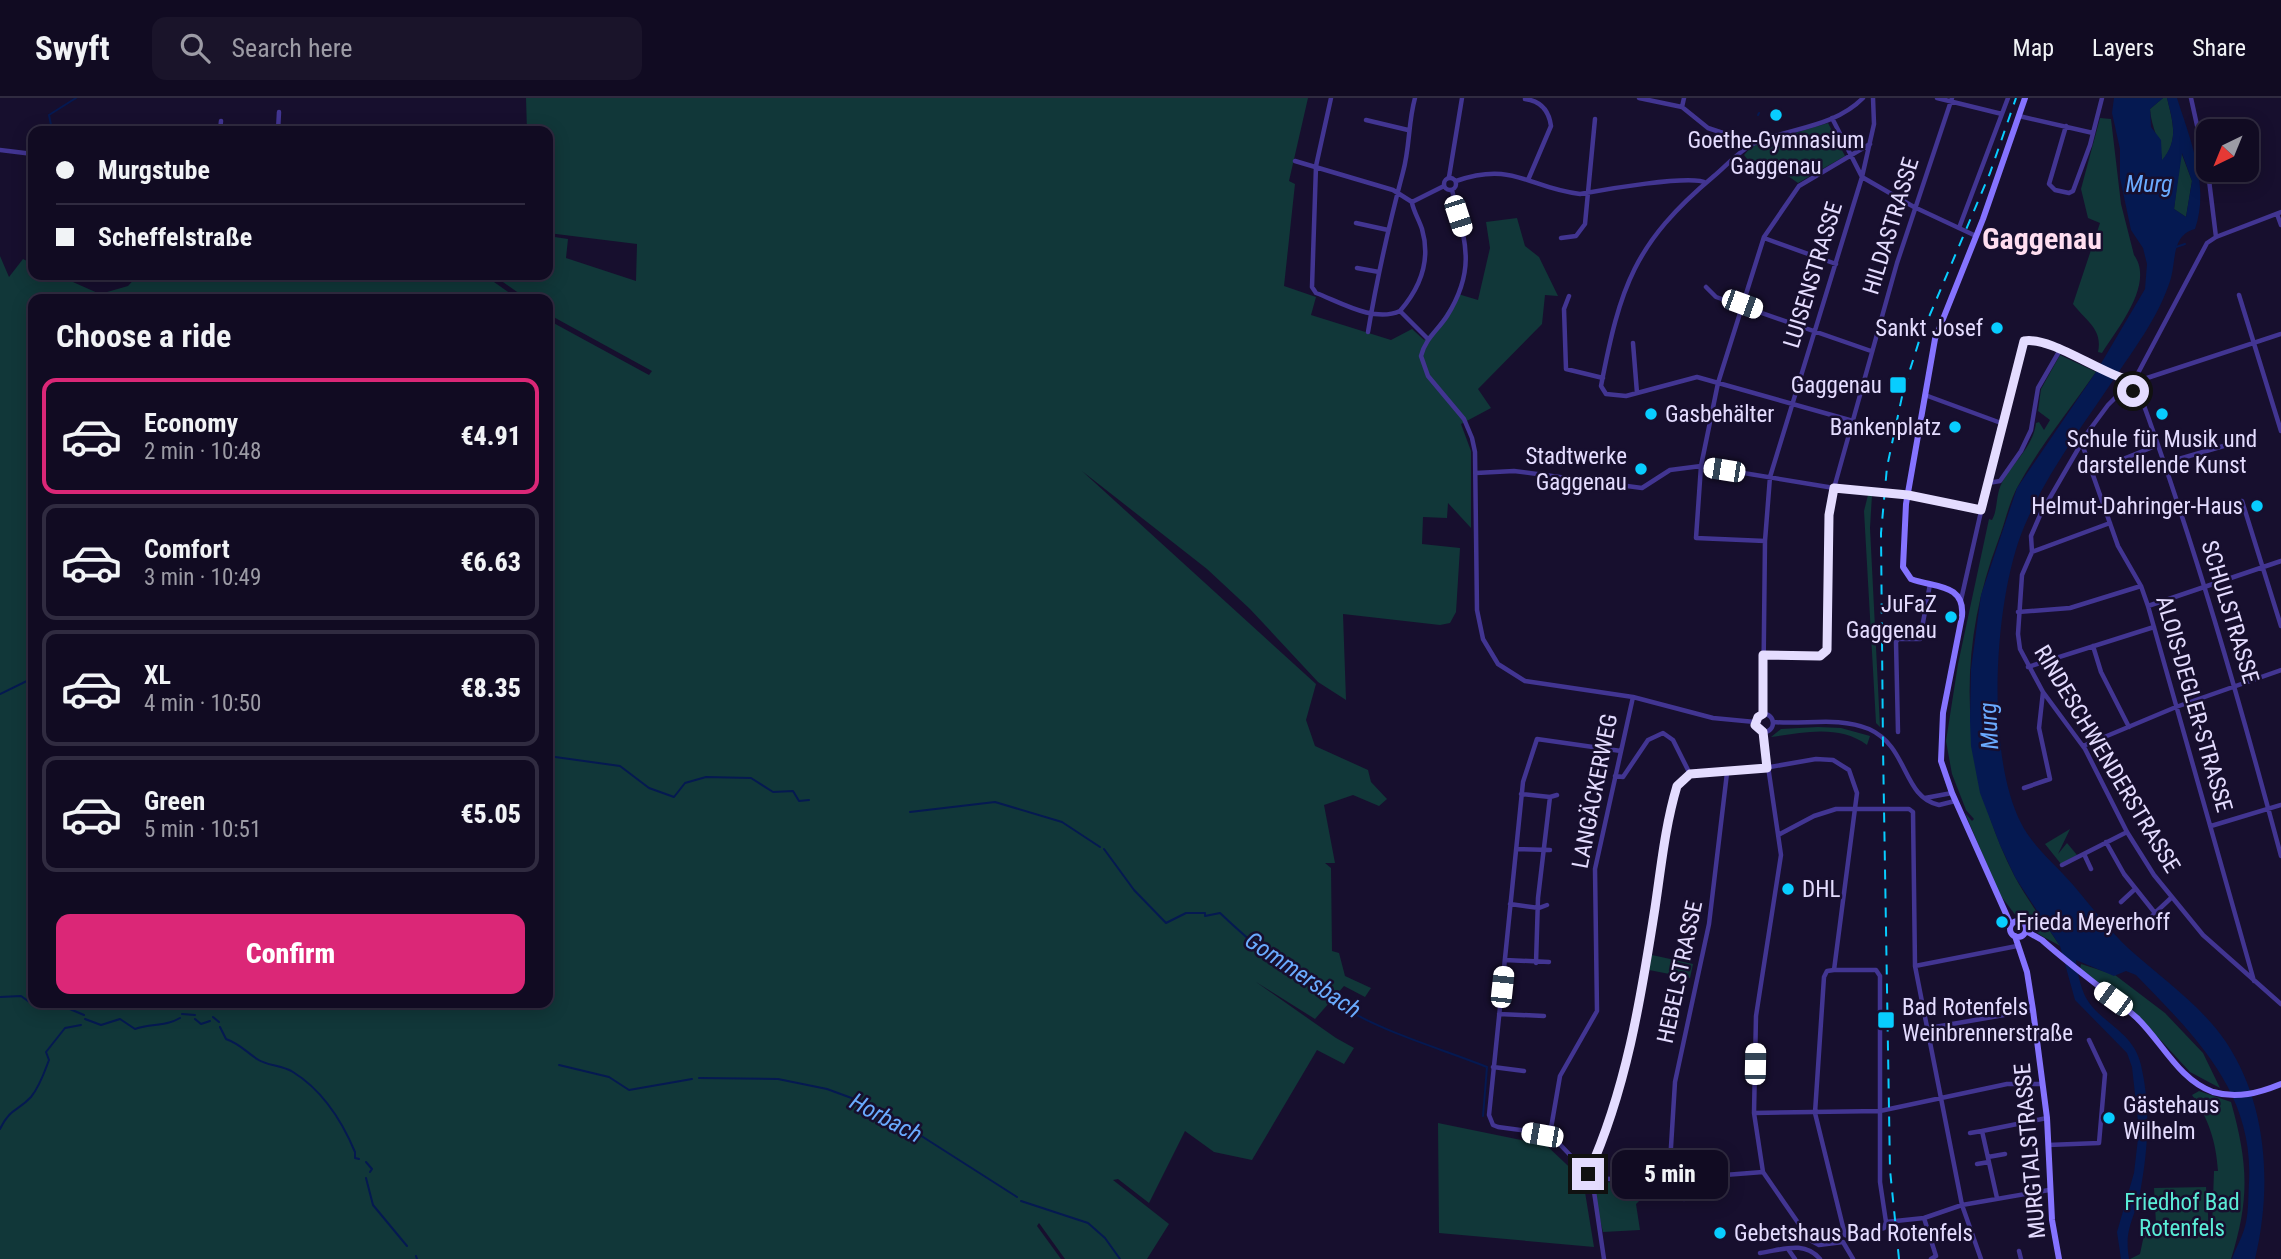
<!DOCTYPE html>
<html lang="en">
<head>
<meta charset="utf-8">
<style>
  body { margin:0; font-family:"Roboto Condensed",sans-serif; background:#1a142a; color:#f1f3f6; height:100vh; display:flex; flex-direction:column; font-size:26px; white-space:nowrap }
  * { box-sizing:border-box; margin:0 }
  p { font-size:23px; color:#9c9ba5 }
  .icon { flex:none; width:38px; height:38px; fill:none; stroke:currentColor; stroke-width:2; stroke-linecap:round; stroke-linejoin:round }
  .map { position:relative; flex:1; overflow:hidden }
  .sheet { position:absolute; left:28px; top:196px; width:525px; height:714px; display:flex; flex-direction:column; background:#110b22; border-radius:14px; box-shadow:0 4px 18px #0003,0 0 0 2px #302b40 }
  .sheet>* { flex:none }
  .hud { position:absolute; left:28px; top:28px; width:525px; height:154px; border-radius:14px; box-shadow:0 4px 18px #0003,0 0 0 2px #302b40; display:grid; align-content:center; height:154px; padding:0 28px; background:#110b22 }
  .needle { width:46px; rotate:223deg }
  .buttons { position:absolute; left:2196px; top:21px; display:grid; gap:14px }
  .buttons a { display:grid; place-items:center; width:63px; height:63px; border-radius:14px; background:#110b22; box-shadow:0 4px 18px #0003,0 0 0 2px #302b40; font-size:35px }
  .end { position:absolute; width:32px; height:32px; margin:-16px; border:9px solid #e4dcff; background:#111; box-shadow:0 0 0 4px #111 }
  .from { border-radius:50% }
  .bubble { position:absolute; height:49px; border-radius:14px; background:#110b22; box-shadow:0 4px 18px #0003,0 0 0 2px #302b40; font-size:23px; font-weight:800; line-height:49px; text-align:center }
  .car { position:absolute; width:21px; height:42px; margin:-21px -10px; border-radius:9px; box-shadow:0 0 5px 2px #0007; background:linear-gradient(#fff 24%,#345 0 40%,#fff 0 76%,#345 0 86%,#fff 0) }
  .hud b { display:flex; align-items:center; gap:24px; height:66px; font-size:26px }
  .hud b+b { border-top:2px solid #302b40 }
  .hud i { width:18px; height:18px; background:#f1f3f6 }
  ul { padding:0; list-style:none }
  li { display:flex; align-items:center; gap:21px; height:116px; margin:0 14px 10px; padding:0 14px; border:4px solid #302b40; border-radius:14px }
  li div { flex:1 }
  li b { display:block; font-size:26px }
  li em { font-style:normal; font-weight:800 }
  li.active { border-color:#db2777 }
  li>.icon { width:63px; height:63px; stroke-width:1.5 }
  h2 { padding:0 28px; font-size:32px; line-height:84px }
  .cta { display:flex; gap:14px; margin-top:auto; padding:14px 28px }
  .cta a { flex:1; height:80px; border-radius:14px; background:#db2777; color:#fff; font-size:28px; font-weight:800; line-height:80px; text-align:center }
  header { display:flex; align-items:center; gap:42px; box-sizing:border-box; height:98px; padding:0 35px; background:#110b22; border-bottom:2px solid #302b40 }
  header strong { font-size:33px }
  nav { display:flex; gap:38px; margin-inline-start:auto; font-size:24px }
  .search { width:490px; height:63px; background:#1a142a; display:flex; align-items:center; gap:18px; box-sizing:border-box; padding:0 24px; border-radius:14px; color:#9c9ba5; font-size:26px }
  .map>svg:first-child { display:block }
</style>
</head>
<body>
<header>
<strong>Swyft</strong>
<div class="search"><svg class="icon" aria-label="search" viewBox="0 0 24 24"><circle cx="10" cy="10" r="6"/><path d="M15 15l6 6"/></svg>Search here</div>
<nav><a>Map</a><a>Layers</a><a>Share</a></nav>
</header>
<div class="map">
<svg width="2281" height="1161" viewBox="0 0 2281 1161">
  <rect width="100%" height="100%" fill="#170f2e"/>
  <path fill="#113739" d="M526,0H1308L1289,83L1295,86L1284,188L1316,199L1311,217L1391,242L1412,231L1424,242L1439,226L1458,196L1478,202L1490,150L1486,124L1517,120L1525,148L1539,159L1558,198L1545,197L1542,226L1478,291L1491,310L1461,326L1471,353V430L1448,405L1447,420L1423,419L1422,446L1460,450L1456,514L1450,525L1440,527L1343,516L1346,602L1318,584L1250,511L1207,471L1082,373L1316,586L1306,622L1315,648L1368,672L1371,684L1387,701L1379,708L1353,697L1324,707L1335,765H1325L1331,770L1332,853L1339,855L1345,878L1371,890L1365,899L1344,888L1315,921L1256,884L1336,940L1354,950L1344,966L1317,952L1252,1062L1214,1054L1185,1033L1149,1105L1118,1081L1113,1082L1169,1126L1147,1161H1065L1039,1125L1037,1128L1061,1161H0V158L9,179L23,161L33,166V177H57L100,196L128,188L138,177H484L518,201H33V905H548V222L649,277L652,273L548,216V201H527L493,177H548V138L568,141L566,160L636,183L637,146L548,135V33H527Z
    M2163,0H2167C2173,25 2179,42 2162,63C2161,43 2151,30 2150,11Z
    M2100,20L2111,21L2121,106L2134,157C2155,186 2117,231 2102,255L2098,254C2103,231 2086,223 2073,206L2100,125L2088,120L2081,91Z
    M1828,25L1845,58L1798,85L1778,71L1757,73L1744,57L1752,48Z
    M2181,54L2192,83L2186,119L2174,111Z
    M2060,257L2096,274C2070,311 2040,348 2018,388C2009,404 2005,425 1998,443C1956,553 1960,671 2014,777C2027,802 2045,825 2060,848C2048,840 2034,837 2027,823L2017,819L2000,797L1965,715L1972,723L1974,721L1966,712L1952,676L1946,643L1958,566L1989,421L1992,422C1997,413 1996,403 1999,392C2007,368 2033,352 2036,325L2039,324L2044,332L2050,322L2038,313L2041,291Z
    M1868,397H1872L1870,430L1880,629L1876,625L1864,413Z
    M1818,629L1841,630L1870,638L1867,647C1838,626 1803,635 1771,639L1781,631Z
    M2070,731L2058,756L2067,745L2077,757L2061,766L2045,746Z
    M1652,857L1693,866L1690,880L1649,872Z
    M2081,866L2115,877L2165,915L2203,955L2220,990L2190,974L2144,924L2080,871Z
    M2199,993L2231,1004C2248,1065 2250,1100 2231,1161H2130L2140,1156L2146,1127L2156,1126L2154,1090L2206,1089L2209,1130H2212L2214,1073H2218C2216,1044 2209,1021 2192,997Z
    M1438,1025L1546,1047L1583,1082L1594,1149L1439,1135Z
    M1596,1084L1640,1085L1641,1101L1636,1106L1640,1132L1603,1134L1593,1093Z"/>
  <path fill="#051951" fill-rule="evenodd" d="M2114,0H2163L2150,11L2151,29L2161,42L2162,62C2179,42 2173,24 2167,0H2177C2190,41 2210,88 2195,131C2172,137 2176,161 2171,180C2160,216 2137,247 2116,278C2084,326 2047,374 2024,429C1994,500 1985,655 2021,725C2033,749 2056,767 2074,788C2092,809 2108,831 2128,850C2161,880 2201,907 2226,944C2268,1007 2272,1090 2255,1161H2232C2235,1151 2241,1142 2244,1132C2249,1116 2248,1100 2249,1084C2254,994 2194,937 2136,877L2126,873L2114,878L2076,862C2077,873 2080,887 2085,898C2099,925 2133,932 2141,967C2151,1010 2148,1052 2140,1095C2134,1123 2124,1130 2129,1161H2121L2117,1134L2134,1075L2139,1032L2132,969L2127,955L2075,902L2060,848L2015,779L2000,747L1980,695L1971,648L1970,622L1971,571L1981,497L2017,390L2096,274L2145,191L2147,166L2143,150L2131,132L2120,80V51L2112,15ZM2182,55L2192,83L2186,119L2174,111Z"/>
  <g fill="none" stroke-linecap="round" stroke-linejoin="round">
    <path stroke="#051951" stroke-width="2" d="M1758,17L1759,15
      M40,32L51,27L49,17L76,0
      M2176,149L2185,146
      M0,596L33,580
      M548,658L620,668L649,690L674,699L685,685L706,679L751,680L773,694L793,693L799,703L809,702
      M910,714L995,704L1062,724L1100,749
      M1104,751L1134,792L1166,825L1186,815H1205V818L1220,815C1259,852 1305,889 1353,915C1395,938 1442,951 1487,969L1483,1018
      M0,899L21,898L35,908L58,906L84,917
      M182,916L195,917
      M213,919L219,924
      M85,921L101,927L120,921L135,931C151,925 165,929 180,920
      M195,921L201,926L210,923
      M220,929L226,941C240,946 245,953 257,961C267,968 282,967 293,974C322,992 342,1023 355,1054V1060L359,1061
      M559,967L609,979L629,992L692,981
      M699,980L778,981L827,991L876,1009L1017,1099
      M0,1031C11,1009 17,1014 31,999C40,988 44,975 49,962L46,954L65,930L81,927
      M366,1064L372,1071L370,1074
      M366,1080L373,1107L407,1148
      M1021,1103L1088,1125L1105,1140L1120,1161
      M416,1158L417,1161"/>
    <path stroke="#423592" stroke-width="4.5" d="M1331,0L1316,68L1312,189L1316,195C1340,204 1374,225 1400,213L1428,241
      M1639,0L1682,9L1708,30L1753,45
      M1937,0L2002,16
      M2191,0L2209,82L2216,139
      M1525,1C1541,3 1549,13 1551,28L1528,82
      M1682,9L1684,0
      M2019,18L2093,35
      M1832,20L1862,79L1914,109L1976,138
      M1366,22L1408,32
      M2066,28L2049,86L2055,92L2069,95L2073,93L2090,47L2102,0
      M220,33L221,23
      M278,33L279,14
      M0,52L33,56
      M1295,63L1393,92L1412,104L1444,88
      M1449,79L1462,0
      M1444 86a6 6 0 1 1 12 0a6 6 0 1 1-12 0Z
      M1456,83C1514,63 1528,90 1580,96C1601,92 1693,76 1706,85
      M1452,92C1465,142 1477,170 1447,218C1438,232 1425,241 1421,258L1428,278L1464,321L1472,340L1475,354L1477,512L1483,541L1498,566L1525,583L1633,599L1713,620L1755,624
      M2281,114L2216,139L2207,145L2137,277L2138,291C2194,444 2239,601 2281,758
      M2277,116L2281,127
      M1356,125L1388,132
      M1959,130L2008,0
      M1561,140L1576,138L1585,126L1595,21
      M1764,140L1836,166
      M1357,170L1379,174
      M1706,189L1716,199L1871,253
      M2239,197L2281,333
      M1569,198L1564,211L1566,271L1603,280
      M1400,213C1420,190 1431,162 1422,131C1419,122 1414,114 1412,105
      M1368,234C1377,180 1389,127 1403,74C1410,49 1408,25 1415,0
      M1633,245L1637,295
      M2138,291L2122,293L2108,307L2088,334L2041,415L2031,438L2032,454L2022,477L2018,536L2020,551L2043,594L2085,651L2127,734L2154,777L2203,837L2281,906
      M1925,297L2001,325
      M1853,323L1697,279L1626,298L1606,296L1601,288C1620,189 1634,145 1714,78C1726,68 1741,51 1755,45C1790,30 1835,29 1863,0
      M2082,346L2118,448L2141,488L2148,508L2254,883
      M2165,365L2227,347
      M2093,373L2158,347
      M1476,375L1514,373L1642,390L1670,372L1701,368L1834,390L1908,397L1981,412
      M1988,385L2000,383L2021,353L2031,332L2038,290L2060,252
      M2242,403L2281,528
      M1765,443L1696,440L1701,368L1718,285L1764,139L1799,88L1870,46
      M2032,454L2110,425
      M1961,502L2001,325L2024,243C2054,238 2105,280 2138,283L2281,236
      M2148,508L2281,463
      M2018,514L2070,510L2141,488
      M2093,548L2101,574L2129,629
      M1763,557L1820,558L1827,553L1829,417L1834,390L1897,165L1952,0
      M2028,569L2154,529
      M1763,616L1765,443L1770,379L1862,79L1874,26L1873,0
      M1755 625a9 9 0 1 1 18 0a9 9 0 1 1-18 0Z
      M1773,624C1805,627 1838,618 1869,631C1909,649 1902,699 1939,707L1955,703
      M1763,634L1781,757L1756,918L1754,1015L1763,1074L1810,1142L1819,1147L1843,1144L1853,1161
      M1898,634L1896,544L1898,541H1920L1930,486
      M2083,648L2176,609L2281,572
      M1615,678L1623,679L1648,642L1663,635L1673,642L1690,676
      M2024,690L2050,681L2039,630L2043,594
      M1521,696L1550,699L1557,697
      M1925,700L1952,695
      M2211,728L2281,707
      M1780,736L1814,718L1836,711H1909L1913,714L1915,868L1962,1107L1981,1161
      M2106,744L2124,776L2155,815L2171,800
      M1516,751L1550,752
      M2084,756L2091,771
      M2062,767L2127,734
      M2121,804L2135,791
      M1510,806L1539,810L1547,807
      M2141,830L2155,815
      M1505,862L1549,864
      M1536,865L1538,800L1550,699
      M1915,868L2017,848
      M1834,872H1876L1880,878V1084L1886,1124
      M1499,916L1544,918
      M1929,930L2033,912
      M1493,969L1524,973
      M1754,1015L1880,1013L2007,986H2042
      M1970,1035L1982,1033
      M1550,1036L1498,1029L1493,1027L1489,1017L1523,684L1537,641L1621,653
      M1550,1036L1560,978L1597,913L1595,771L1633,599
      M1550,1036L1592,1080L1648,1083L1763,1074
      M2048,1047L2099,1045L2105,976L2089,942
      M1988,1059L2005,1056
      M1977,1066L1989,1064
      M1588,1076C1623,997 1639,911 1652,826C1660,780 1664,733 1677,688L1690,676L1747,673L1816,661L1833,662L1849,672L1857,695L1834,872L1827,873L1824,879L1815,1015L1845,1137L1852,1139L1884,1130L1886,1124L1924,1120L1962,1107L2049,1092
      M1592,1080L1604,1161
      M1683,1080L1684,1101
      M1669,1081L1675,984L1709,826L1727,675
      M1997,1100L1982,1033L2047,1020
      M1924,1120L1936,1158L1931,1161
      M1788,1151L1795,1161
      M2019,1153L2021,1161
      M1760,1155C1782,1152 1804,1142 1820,1161"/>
    <path stroke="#8573ff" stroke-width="6" d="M2010 831a8 8 0 1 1 16 0a8 8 0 1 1-16 0Z
      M2011,827L1952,695L1941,663L1943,615L1962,518C1965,485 1934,490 1911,481L1903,469L1906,406L1935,241L1983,121L2025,0
      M2026,833L2042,842C2072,869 2107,893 2137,920C2162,944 2179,982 2213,994C2237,1001 2259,995 2281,986
      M2015,838L2027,874L2033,912L2047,1020L2052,1122L2059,1161"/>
    <path stroke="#08cdff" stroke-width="2" stroke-dasharray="10 9" stroke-linecap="butt" d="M1899,1161L1890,1072L1883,649L1881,435L1887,369L1903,294L1920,240L1990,75L2016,0"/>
  </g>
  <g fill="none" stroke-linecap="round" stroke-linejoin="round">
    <path stroke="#e4dcff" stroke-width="9" d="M1588,1076C1626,993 1641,900 1655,810C1661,770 1665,728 1677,688L1690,676L1767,670L1763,634L1755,627L1758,619L1763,616V557L1820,558L1827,552L1829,417L1834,390L1908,397L1981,412L2024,243C2053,238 2105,280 2138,284V291L2133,293"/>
  </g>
  <g fill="#08cdff" stroke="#170f2e" stroke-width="2.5">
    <circle cx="1776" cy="17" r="7"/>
    <circle cx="1997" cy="230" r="7"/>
    <rect x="1889" y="278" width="18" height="18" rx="3.5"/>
    <circle cx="1651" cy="316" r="7"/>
    <circle cx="2162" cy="316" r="7"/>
    <circle cx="1955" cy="329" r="7"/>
    <circle cx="1641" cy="371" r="7"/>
    <circle cx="2257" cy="408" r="7"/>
    <circle cx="1951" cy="519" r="7"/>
    <circle cx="1788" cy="791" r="7"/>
    <circle cx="2002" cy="824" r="7"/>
    <rect x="1877" y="913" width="18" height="18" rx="3.5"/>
    <circle cx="2109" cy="1020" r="7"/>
    <circle cx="1720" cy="1135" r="7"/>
  </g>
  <g text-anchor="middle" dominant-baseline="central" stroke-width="5" stroke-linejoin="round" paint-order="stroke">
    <g font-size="23" fill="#e4dcff" stroke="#170f2e" text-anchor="end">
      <text x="1776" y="42" text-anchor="middle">Goethe-Gymnasium<tspan x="1776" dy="26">Gaggenau</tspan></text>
      <text x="1983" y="230">Sankt Josef</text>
      <text x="1882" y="287">Gaggenau</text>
      <text x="1665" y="316" text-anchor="start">Gasbehälter</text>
      <text x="1941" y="329">Bankenplatz</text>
      <text x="2162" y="341" text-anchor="middle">Schule für Musik und<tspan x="2162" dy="26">darstellende Kunst</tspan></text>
      <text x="1627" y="358">Stadtwerke<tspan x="1627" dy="26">Gaggenau</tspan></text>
      <text x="2243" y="408">Helmut-Dahringer-Haus</text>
      <text x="1937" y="506">JuFaZ<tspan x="1937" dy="26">Gaggenau</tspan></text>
      <text x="1802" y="791" text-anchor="start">DHL</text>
      <text x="2016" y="824" text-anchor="start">Frieda Meyerhoff</text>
      <text x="1902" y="909" text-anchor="start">Bad Rotenfels<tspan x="1902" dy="26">Weinbrennerstraße</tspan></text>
      <text x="2123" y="1007" text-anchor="start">Gästehaus<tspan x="2123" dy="26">Wilhelm</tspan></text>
      <text x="1734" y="1135" text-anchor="start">Gebetshaus Bad Rotenfels</text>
    </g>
    <g font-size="23" fill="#e4dcff" stroke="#170f2e">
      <text transform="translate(1891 128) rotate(-73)">HILDASTRASSE</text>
      <text transform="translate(1813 177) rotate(-73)">LUISENSTRASSE</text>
      <text transform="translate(2230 514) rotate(73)">SCHULSTRASSE</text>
      <text transform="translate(2194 606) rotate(74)">ALOIS-DEGLER-STRASSE</text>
      <text transform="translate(2107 661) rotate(59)">RINDESCHWENDERSTRASSE</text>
      <text transform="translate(1595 693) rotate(-79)">LANGÄCKERWEG</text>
      <text transform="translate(1680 874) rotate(-78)">HEBELSTRASSE</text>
      <text transform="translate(2030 1053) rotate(-95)">MURGTALSTRASSE</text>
    </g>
    <g font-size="23" fill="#5aedd7" stroke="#170f2e">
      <text x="2182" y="1104">Friedhof Bad<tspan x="2182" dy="26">Rotenfels</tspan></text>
    </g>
    <g font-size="24" font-style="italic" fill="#6aabff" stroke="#170f2e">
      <text x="2149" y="86">Murg</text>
      <text transform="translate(1989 628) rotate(-93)">Murg</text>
      <text transform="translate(1303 877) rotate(34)">Gommersbach</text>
      <text transform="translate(886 1020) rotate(28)">Horbach</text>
    </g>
    <g font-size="30" font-weight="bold" fill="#ffdef0" stroke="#170f2e">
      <text x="2042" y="140">Gaggenau</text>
    </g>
  </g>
</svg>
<div class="buttons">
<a><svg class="needle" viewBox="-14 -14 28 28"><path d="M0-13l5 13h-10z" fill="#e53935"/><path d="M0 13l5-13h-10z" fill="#9c9ba5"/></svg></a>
</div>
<i class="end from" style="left:2133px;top:293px"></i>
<i class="end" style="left:1588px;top:1076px"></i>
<div class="bubble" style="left:1612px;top:1052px;width:116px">5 min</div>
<i class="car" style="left:1458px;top:118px;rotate:162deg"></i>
<i class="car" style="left:1742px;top:206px;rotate:110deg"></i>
<i class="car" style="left:1724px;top:372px;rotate:279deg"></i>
<i class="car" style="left:1502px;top:889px;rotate:6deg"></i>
<i class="car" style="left:2113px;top:901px;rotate:306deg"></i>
<i class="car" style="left:1755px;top:966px;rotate:1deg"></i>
<i class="car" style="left:1542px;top:1037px;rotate:280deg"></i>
<div class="hud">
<b><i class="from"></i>Murgstube</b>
<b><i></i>Scheffelstraße</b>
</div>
<section class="sheet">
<h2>Choose a ride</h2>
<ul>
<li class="active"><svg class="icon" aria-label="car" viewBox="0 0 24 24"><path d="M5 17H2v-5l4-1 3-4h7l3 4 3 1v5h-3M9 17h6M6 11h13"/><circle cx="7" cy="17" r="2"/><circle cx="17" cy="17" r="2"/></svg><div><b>Economy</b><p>2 min · 10:48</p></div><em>€4.91</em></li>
<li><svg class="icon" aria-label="car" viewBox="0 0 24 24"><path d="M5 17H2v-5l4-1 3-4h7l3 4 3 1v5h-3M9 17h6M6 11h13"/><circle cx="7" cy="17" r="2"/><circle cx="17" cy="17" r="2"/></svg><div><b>Comfort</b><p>3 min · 10:49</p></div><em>€6.63</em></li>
<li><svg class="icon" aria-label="car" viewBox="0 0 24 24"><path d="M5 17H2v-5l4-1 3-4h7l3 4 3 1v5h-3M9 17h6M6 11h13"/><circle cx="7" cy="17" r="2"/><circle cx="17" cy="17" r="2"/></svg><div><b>XL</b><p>4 min · 10:50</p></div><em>€8.35</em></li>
<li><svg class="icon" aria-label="car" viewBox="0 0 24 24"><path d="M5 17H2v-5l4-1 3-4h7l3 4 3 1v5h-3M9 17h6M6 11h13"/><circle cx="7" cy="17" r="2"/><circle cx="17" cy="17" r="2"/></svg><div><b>Green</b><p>5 min · 10:51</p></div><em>€5.05</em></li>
</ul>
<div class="cta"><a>Confirm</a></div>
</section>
</div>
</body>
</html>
